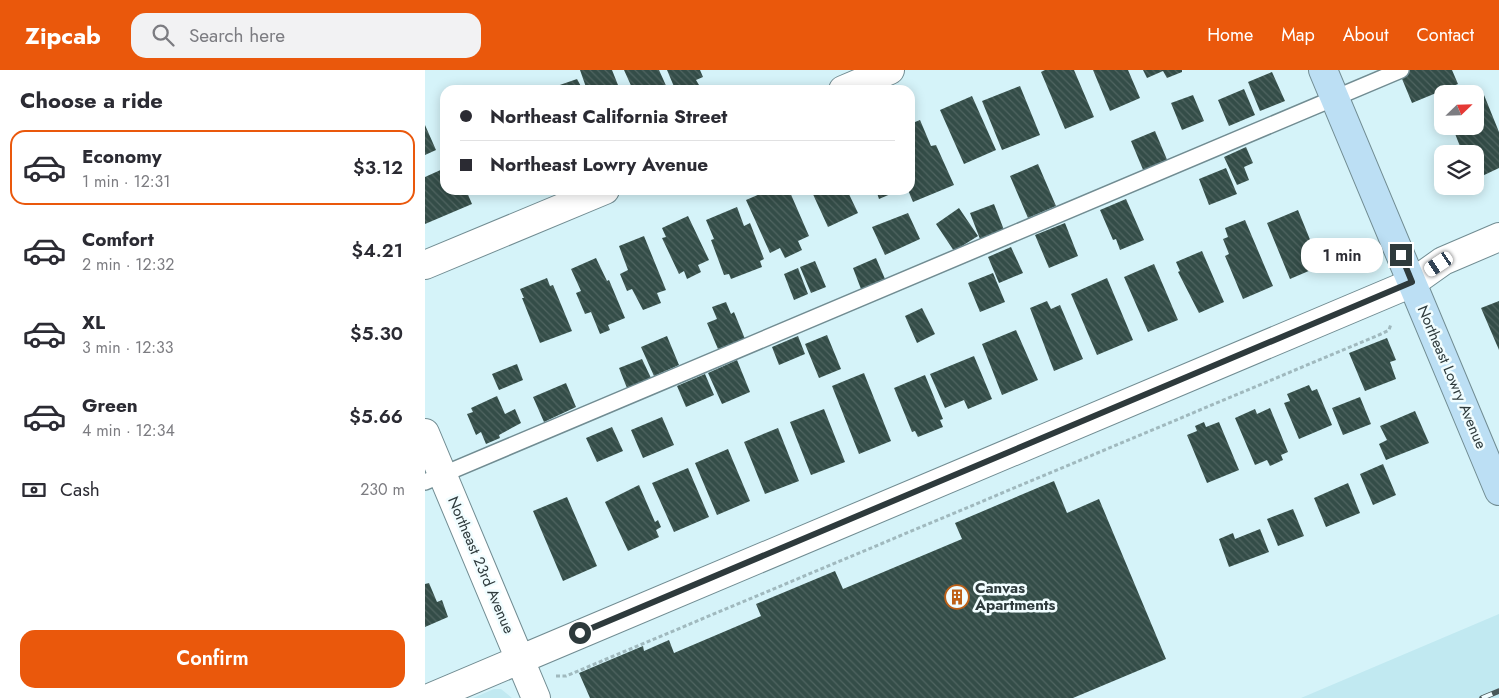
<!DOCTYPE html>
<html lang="en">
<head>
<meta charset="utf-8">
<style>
  body { margin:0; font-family:Jost,sans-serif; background:#f2f2f3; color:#2b2b33; height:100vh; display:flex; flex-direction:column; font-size:19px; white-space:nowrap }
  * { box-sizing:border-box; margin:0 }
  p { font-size:16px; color:#7c7c81 }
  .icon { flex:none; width:28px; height:28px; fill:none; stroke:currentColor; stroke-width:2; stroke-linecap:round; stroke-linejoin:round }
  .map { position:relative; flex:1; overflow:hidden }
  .side { display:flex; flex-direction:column; background:#fff; width:425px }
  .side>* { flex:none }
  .top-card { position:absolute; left:15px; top:15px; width:475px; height:110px; border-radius:15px; box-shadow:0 2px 12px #0003; display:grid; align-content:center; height:110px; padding:0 20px; background:#fff }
  .needle { width:32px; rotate:67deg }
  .buttons { position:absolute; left:1009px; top:15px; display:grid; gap:10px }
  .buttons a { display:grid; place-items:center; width:50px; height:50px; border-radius:10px; background:#fff; box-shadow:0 2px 12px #0003; font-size:25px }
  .end { position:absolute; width:22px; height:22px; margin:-11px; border:6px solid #2e3a3c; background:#fff; box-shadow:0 0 0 2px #fff }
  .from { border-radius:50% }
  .bubble { position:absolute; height:35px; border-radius:15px; background:#fff; box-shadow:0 2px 12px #0003; font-size:16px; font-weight:600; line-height:35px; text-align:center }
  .car { position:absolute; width:15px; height:30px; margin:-15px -8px; border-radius:6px; box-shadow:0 0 4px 1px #0007; background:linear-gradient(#fff 24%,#345 0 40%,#fff 0 76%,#345 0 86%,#fff 0) }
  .top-card b { display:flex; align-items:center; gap:18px; height:48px; font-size:19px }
  .top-card b+b { border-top:1px solid #e1e1e2 }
  .top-card i { width:12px; height:12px; background:#2b2b33 }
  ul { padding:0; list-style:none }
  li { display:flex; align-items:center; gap:15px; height:75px; margin:0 10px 8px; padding:0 10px; border:2px solid transparent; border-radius:15px }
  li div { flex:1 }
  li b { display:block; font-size:19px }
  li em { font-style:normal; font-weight:600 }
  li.active { border-color:#ea580c }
  li>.icon { width:45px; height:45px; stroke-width:1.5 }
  h2 { padding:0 20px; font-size:22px; line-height:60px }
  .pay { display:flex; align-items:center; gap:12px; height:55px; padding:0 20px; font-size:19px }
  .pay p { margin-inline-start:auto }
  .cta { display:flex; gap:10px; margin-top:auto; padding:10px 20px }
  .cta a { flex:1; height:58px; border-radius:15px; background:#ea580c; color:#fff; font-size:20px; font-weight:600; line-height:58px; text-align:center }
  header { display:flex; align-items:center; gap:30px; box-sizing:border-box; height:70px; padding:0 25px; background:#ea580c; color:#fff }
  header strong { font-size:24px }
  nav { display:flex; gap:28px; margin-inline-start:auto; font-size:18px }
  .search { width:350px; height:45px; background:#f2f2f3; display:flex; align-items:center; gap:12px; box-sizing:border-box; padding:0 18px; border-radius:15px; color:#7c7c81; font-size:19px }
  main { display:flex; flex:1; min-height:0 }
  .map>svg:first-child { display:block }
</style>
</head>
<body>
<header>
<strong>Zipcab</strong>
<div class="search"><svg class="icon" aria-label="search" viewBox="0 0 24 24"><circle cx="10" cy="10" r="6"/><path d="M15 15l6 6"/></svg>Search here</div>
<nav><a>Home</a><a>Map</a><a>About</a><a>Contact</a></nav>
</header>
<main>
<section class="side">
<h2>Choose a ride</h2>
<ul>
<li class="active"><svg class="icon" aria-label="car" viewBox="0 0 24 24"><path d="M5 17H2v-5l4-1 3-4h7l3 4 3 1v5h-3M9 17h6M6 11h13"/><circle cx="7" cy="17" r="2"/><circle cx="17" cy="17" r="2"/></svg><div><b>Economy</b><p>1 min · 12:31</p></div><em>$3.12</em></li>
<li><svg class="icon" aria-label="car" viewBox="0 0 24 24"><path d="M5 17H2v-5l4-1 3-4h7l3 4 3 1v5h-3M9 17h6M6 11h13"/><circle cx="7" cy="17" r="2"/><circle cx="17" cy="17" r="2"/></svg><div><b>Comfort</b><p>2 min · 12:32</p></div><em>$4.21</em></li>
<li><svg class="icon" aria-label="car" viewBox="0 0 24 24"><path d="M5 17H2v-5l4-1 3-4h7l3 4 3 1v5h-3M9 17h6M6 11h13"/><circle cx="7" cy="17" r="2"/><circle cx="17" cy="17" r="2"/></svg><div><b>XL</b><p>3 min · 12:33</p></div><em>$5.30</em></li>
<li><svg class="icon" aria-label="car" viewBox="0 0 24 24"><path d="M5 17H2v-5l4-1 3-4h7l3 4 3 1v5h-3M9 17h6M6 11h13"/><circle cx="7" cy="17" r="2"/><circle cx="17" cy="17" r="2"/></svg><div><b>Green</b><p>4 min · 12:34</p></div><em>$5.66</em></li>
</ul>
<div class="pay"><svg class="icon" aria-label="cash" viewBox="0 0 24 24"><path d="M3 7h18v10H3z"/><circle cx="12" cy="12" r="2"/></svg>Cash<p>230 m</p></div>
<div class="cta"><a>Confirm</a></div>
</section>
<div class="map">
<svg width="1074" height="628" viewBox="0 0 1074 628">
  <defs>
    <pattern id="building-back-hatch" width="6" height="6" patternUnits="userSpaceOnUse" patternTransform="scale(1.25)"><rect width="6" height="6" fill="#344d48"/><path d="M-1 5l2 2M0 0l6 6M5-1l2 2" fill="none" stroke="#506561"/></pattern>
  </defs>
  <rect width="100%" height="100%" fill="#d5f3f9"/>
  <path fill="#c1e9f1" d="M1074,544V628H876Z
    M69,619H76L87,628H48Z"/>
  <path fill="url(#building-back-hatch)" d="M155,0H187L195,20H162Z
    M199,0H234L243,20H208Z
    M242,0H275L278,7L271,10L274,15L263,20L260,15L250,19Z
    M620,0H649L669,47L640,59L616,2Z
    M668,0H703L715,28L685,41Z
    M718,0H757V2L742,8L738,1L722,8Z
    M984,0H1027L1033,14L987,33L975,4Z
    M847,2L860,31L835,41L823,12Z
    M152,9L158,20H130L129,17Z
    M595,16L615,65L577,80L557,31Z
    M819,19L830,45L804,56L793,30Z
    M768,25L779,51L757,60L746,33Z
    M1059,25L1074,62V98L1055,107L1050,96V84H1038L1027,56H1050V29Z
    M547,26L571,80L539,94L515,40Z
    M495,50L506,76L511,75L529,115L488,132L483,120H485V54Z
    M0,55L11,80L0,85Z
    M730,61L743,92L719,102L706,71Z
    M821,77L828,93L819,97L824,110L812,115L799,87Z
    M613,94L631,136L603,148L585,106Z
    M20,98V120H41L47,134L0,154V107Z
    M801,98L812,124L784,135L774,109Z
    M344,120H364L384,166L373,171L377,180L360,188L355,178L345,183L321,130Z
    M386,120H422L433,143L403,157Z
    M437,120H475L454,129L451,120L439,125Z
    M701,129L719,170L695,180L691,169L688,170L675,140Z
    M569,134L579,160L555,169L545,143Z
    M312,137L319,156L325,153L339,189L335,191L337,197L306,209L304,204L299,205L286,170L289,169L281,150Z
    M534,138L553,166L529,181L511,154Z
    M873,140L888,177L878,181L886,200L865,209L842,153Z
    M483,143L495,169L460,185L447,157Z
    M263,146L284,190L273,195L276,202L262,209L259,201L254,204L237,168L241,167L237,158Z
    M820,150L848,216L818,229L800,186L804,184L798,169L803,167L800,158Z
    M640,153L653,186L624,198L610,165Z
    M219,166L241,220L232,223L236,233L218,240L207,219L202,221L195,204L203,200L194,176Z
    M586,177L598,203L574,213L563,187Z
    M777,181L799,232L774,243L753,202L755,201L751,192Z
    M171,188L182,211L184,210L200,248L183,255L185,260L175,264L166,242L160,244L151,223L156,221L146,199Z
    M451,188L460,209L436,219L428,198Z
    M390,191L401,217L386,223L375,197Z
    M729,194L753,250L723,262L699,207Z
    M373,198L383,224L369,230L359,204Z
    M568,203L580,232L555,242L543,213Z
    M122,208L125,216L128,215L147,261L115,273L97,228H99L95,219Z
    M682,208L708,270L672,285L646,224Z
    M622,231L626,239L635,235L658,289L629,301L605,238Z
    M1074,231V280L1056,238Z
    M301,232L306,244L309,242L320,269L293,279L282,253L292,249L287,237Z
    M497,238L510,264L492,273L480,246Z
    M591,260L613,310L577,325L557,274Z
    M402,265L416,299L394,308L380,274Z
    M242,266L254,295L229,306L216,277Z
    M373,266L380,284L354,295L347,277Z
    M962,268L971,290L965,292L971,309L940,321L924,283Z
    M549,286L567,329L543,339L539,330L520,338L505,304Z
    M217,289L226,308L202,318L194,298Z
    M312,290L325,322L297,334L283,303Z
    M92,294L98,310L74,320L67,304Z
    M439,303L466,371L434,384L407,316Z
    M280,304L289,325L261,337L252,316Z
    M500,305L518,349L515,350L518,357L493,367L490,361L487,362L469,318Z
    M141,313L151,337L119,352L108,327Z
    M884,315L887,321L892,319L907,355L874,369L859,333L865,331L862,324Z
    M72,326L80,344L90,339L96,353L74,365L75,368L61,374L56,362L51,365L42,344L48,342L46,338Z
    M935,327L946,354L918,365L907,338Z
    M845,338L863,382L856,385L858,390L845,396L842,390L830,395L810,348L830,339L832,344Z
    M399,339L420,392L386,405L365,352Z
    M990,341L1004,373L961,390L954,374L962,370L955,356Z
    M237,347L249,375L218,388L206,360Z
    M779,352L781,357L794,352L814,400L782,413L762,365L772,361L770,356Z
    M187,357L198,381L172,392L161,368Z
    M353,358L374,411L340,424L319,372Z
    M303,379L325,431L292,445L270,393Z
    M958,394L971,425L948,435L935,404Z
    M263,398L284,447L249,462L227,413Z
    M629,411L642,443L674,429L741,589L648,628H165L154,603L218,576L219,581L244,570L249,583L336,546L331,534L410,501L418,519L537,469L530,453Z
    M923,413L935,443L901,457L889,428Z
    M214,415L230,452L233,450L236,457L231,460L234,467L203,481L180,432Z
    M142,427L172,496L138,511L108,441Z
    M868,439L879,466L853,476L842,449Z
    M835,459L844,482L804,497L794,469L808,463L810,469Z
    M4,513L12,532L17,530L23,547L0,557V514Z"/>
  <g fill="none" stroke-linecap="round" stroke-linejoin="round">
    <g stroke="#718c92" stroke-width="18">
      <path id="lane" d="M0,412L976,0"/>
    </g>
    <g stroke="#718c92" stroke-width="30">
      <path id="street" d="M418,20L465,0
        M0,195L180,120
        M0,363L111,628
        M4,628L987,213L1018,191L1074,167"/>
    </g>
    <g stroke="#718c92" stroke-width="30">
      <path id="secondary" d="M898,0L1074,421"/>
    </g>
    <path stroke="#a0b9be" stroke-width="3" stroke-dasharray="4 2.5" stroke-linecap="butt" d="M131,606H141L956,264L964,260L966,254"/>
    <use href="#lane" stroke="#fff" stroke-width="15"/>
    <use href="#street" stroke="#fff" stroke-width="28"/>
    <use href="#secondary" stroke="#bcdff4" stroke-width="28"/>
    <g stroke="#49585a" stroke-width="5.5">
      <path id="rail" d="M1057,628L1074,621"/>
    </g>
    <use href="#rail" stroke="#f1fdff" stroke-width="4" stroke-dasharray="11" stroke-linecap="butt"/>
  </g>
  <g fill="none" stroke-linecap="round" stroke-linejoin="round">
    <path stroke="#2e3a3c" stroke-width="6" d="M155,563L987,212L976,185"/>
  </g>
  <defs>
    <g id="building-ring" transform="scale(1.25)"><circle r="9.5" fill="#f1fdff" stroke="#be6017" stroke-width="1.5"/><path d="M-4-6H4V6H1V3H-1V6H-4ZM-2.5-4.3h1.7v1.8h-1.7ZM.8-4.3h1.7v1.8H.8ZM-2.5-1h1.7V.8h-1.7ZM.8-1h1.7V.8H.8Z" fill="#be6017"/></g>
  </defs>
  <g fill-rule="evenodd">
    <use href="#building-ring" x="532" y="527"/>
  </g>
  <g text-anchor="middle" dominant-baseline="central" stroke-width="5" stroke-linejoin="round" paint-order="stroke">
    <g font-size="15" fill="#2e3a3c" stroke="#f1fdff">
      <text transform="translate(1027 307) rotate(67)">Northeast Lowry Avenue</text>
      <text transform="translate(56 495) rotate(67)">Northeast 23rd Avenue</text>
    </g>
    <g font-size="15" font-weight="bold" fill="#2e3a3c" stroke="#f1fdff" text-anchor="start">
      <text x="550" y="518">Canvas<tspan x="550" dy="17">Apartments</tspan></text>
    </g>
  </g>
</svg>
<div class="buttons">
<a><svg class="needle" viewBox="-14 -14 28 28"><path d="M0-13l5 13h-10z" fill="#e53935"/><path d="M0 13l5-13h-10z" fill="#7c7c81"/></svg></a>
<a><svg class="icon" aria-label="layers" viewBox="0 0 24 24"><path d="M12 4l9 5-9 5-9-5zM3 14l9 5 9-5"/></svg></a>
</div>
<i class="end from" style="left:155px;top:563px"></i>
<i class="end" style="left:976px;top:185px"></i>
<div class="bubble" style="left:876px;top:168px;width:82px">1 min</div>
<i class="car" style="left:1014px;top:194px;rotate:236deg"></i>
<div class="top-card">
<b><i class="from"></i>Northeast California Street</b>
<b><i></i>Northeast Lowry Avenue</b>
</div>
</div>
</main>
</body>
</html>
